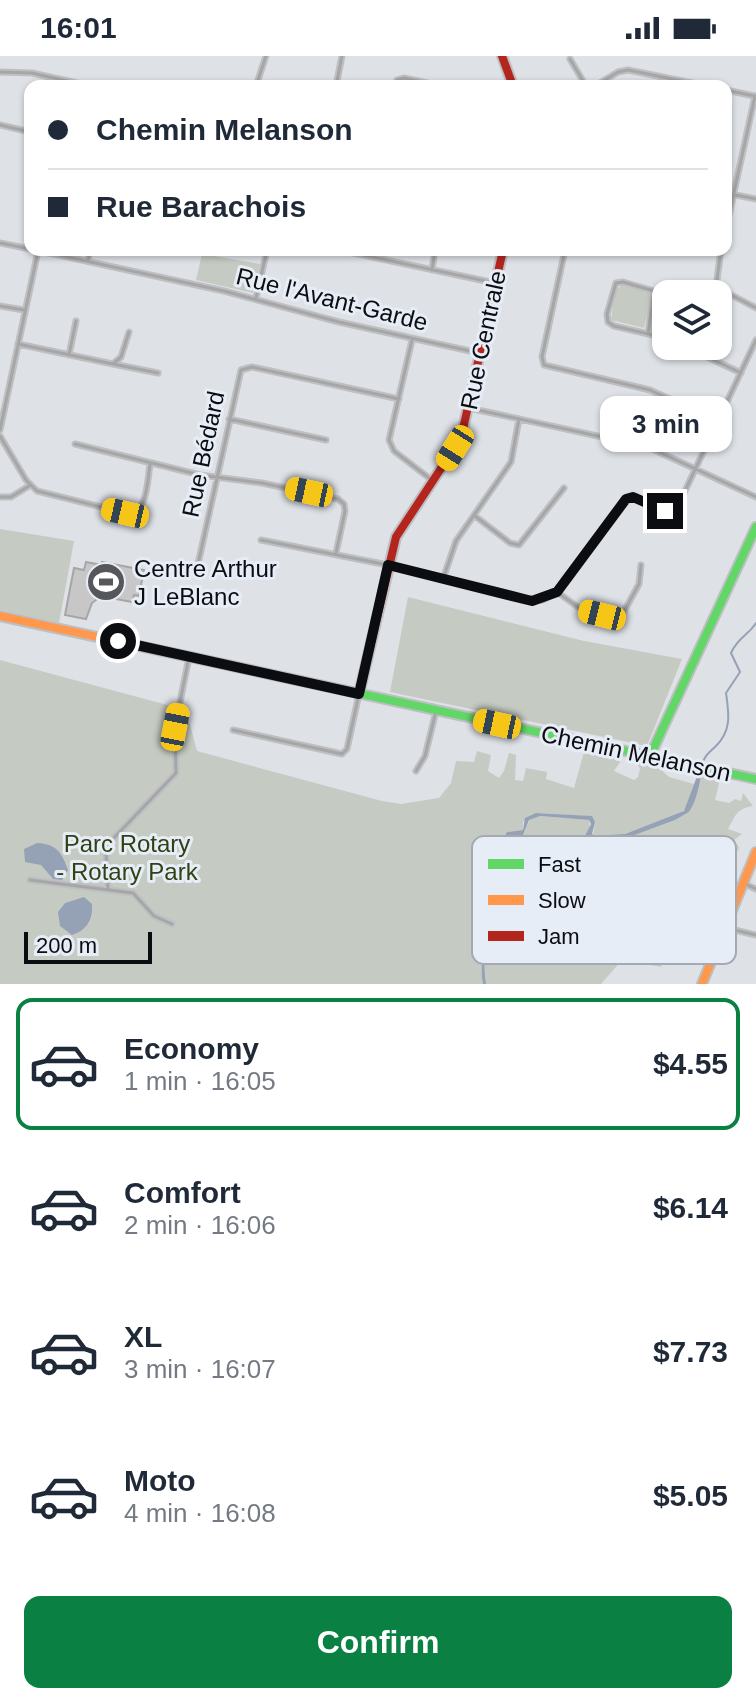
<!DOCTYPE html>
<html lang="en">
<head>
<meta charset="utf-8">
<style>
  body { margin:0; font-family:Helvetica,sans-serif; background:#f6f6f7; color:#1f2937; height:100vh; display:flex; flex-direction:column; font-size:30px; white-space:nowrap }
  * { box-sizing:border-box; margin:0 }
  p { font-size:26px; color:#747a83 }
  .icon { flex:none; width:44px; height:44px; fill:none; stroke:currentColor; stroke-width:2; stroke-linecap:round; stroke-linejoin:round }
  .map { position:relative; height:928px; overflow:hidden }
  .sheet { display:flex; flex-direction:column; background:#fff; flex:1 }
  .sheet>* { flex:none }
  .hud { position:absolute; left:24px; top:24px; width:708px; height:176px; border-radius:16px; box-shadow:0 2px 6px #0004; display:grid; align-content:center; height:176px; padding:0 24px; background:#fff }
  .fabs { position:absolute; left:652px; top:224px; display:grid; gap:16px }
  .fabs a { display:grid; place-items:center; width:80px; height:80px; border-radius:16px; background:#fff; box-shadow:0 2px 6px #0004; font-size:40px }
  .scale { position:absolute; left:24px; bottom:20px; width:128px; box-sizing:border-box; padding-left:8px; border:4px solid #0b0d10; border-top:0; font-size:22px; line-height:28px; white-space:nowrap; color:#0b0d10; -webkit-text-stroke:6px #e7edf7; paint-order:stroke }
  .end { position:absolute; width:36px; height:36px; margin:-18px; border:10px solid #0b0d10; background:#fff; box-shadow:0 0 0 4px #fff }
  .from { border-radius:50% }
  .bubble { position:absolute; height:56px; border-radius:16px; background:#fff; box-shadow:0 2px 6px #0004; font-size:26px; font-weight:600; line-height:56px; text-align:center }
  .car { position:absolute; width:24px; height:48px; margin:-24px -12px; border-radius:10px; box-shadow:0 0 6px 2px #0007; background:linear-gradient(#f5c518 24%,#345 0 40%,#f5c518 0 76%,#345 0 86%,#f5c518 0) }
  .hud b { display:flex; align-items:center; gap:28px; height:76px; font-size:30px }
  .hud b+b { border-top:2px solid #e0e1e3 }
  .hud i { width:20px; height:20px; background:#1f2937 }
  ul { padding:14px 0 0; list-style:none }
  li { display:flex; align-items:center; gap:24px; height:132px; margin:0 16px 12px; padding:0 8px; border:4px solid transparent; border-radius:16px }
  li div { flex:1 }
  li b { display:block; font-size:30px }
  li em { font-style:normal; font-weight:600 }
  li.selected { border-color:#0b8043 }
  li>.icon { width:72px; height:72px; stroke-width:1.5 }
  .action { display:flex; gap:16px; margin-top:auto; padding:16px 24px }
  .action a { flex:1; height:92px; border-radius:16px; background:#0b8043; color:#fff; font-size:32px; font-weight:600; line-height:92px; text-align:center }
  .status { display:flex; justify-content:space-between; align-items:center; height:56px; padding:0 40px; background:#fff; direction:ltr }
  .status svg { height:22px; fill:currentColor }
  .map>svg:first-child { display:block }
</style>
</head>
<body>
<div class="status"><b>16:01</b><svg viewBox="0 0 49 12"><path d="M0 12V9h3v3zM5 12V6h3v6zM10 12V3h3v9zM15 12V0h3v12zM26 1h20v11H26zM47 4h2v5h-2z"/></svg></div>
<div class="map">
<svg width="756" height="928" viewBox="0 0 756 928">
  <rect width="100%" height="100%" fill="#dee1e6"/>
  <path fill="#c5cbc3" d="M202,198L260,208L253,237L196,224Z
    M622,229L647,234L652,238L644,272L611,264L615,235Z
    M0,473L74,485L59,567L0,554Z
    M408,541L584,585L682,603L647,690L390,636Z
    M0,604L186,654L197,695L382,745L401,748L439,742L451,727L456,705L474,706L477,695L491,699L488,715L499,722L504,715L509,697L516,699L515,724L523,725L526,712L547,716L546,723L574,732L584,696L588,692L619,698L620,706L614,715L634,724L638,721L640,713L634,701L656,709L669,721L694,728L687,751L681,757L622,779L593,780L595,766L587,760L540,757L523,766V774L507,776L510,790L508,812L499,818L498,824L514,848L500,866L483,865L484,838C475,854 483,877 483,896C483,907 480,916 483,928H0Z
    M702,715L721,719L715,744L729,747L735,743L741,745L743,737L753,750C736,753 736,759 728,773L742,778L734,784L739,791L738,795L726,790L721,791L722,800L714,810L722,816L664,808L661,821L670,825L659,859L674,870L677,885L669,889L660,906L662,911L625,905L658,872L622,904L601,928H486C483,909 487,892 483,872H498L517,850L516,840L502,824L512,811L515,790L510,780L523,779L530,763L540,760L589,764L591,786L624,783L675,764L689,756C697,744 699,730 702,715Z"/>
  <path fill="#95a1b4" d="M699,715H702C699,730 697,744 689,756L675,764L624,783L588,786L584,782L591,768L589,764L540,760L529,764L523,779H510L515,790L512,811L502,824L516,840L518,848L500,870L483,871C486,891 483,909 486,928H483C480,915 483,907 483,895C483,875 477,856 484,836L480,832L485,836L482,845L485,867L500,866L514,848L498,824L499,818L508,812L510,790L504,783L507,776L523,774L525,762L536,757L592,760L595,766L592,778L596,780L625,778L684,755Z
    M37,787C57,788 62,797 68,814L62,824L53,823L41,809L25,806L24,793Z
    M84,841L92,848C93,864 87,874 72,879L60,870L58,856L65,847Z"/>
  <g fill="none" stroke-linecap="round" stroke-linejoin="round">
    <path stroke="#95a1b4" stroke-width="2" d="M701,711C704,701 707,698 715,691C732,675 729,658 726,637L740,616L731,597C739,580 747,581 756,567"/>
  </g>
  <path fill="#c7c7c8" stroke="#a6a6a7" stroke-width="2" d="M86,506L102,509V506L144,514L139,540L134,539L132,546L101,540L92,547L86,563L65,559L74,512L84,514Z"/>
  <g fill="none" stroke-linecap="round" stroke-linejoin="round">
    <g stroke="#bdbfc3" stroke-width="7">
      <path id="street" d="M570,3L586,30
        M0,16L32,17L90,30
        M256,30L266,0
        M336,30L342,0
        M394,30L397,24L404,22L441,30
        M595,30L618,16L628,14L707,30
        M726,34L754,40
        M0,69L30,76
        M726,137L756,143
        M726,173L755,40
        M0,187L30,193
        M35,194L224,235L339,266L479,297
        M339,194L495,227
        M565,194L542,301L544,309L650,334L718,365
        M721,194L716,231L756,252
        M88,205L90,194
        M432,214L435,194
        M256,242L267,194
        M0,250L24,254
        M648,278L654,235L623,226L616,227L607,258L608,266L614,270L666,282
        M412,284L389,384L394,395L433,425
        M18,288L113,308L121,301L129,276
        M684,290L741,317
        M69,299L76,265
        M113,308L158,317
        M469,352L648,391L756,441
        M229,363L326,384
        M0,374L38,195
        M0,380L26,424L37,435L125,457C148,459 147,426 150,409
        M75,388L200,419L262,427L338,443L344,448L345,455L336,497
        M0,441H11L29,430
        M475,460L510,487L519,489L564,432
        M261,484L388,509L532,545L543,544L557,536L627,442L636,441L667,456L677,452L756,284
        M198,508L241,314L252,311L399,343
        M443,523L456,485L511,406L519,363
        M557,536L582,554L621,561L639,528L641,509
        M233,674L342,698L347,693L359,638
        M416,715L425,700L436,655
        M30,824L133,837L154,860L172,868
        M743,827L756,833
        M108,834L106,797L111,785L176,717L175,671L189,601
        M726,872L756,879"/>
    </g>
    <g stroke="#bdbfc3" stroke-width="12">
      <path id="fast" d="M343,634L756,723
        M650,700L756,471"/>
    </g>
    <g stroke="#bdbfc3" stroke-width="12">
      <path id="slow" d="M0,560L343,634
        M702,928L756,796"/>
    </g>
    <g stroke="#bdbfc3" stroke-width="12">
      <path id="jam" d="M502,0L513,30
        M359,638L396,481L461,382L503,194"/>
    </g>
    <use href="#street" stroke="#a7a6a6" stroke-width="3"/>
    <use href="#fast" stroke="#63d668" stroke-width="8"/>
    <use href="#slow" stroke="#ff974d" stroke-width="8"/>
    <use href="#jam" stroke="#b3261e" stroke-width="8"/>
  </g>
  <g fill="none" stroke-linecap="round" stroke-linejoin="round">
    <path stroke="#0b0d10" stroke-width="10" d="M118,585L359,638L388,509L532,545L557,536L626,443L633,441L665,455"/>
  </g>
  <defs>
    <g id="stadium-disc" transform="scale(2)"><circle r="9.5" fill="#55575b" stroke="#e7edf7"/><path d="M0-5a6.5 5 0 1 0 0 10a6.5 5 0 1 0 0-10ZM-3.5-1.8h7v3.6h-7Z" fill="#fff"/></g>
  </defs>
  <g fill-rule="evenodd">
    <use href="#stadium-disc" x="106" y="526"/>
  </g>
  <g text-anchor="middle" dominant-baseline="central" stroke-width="6" stroke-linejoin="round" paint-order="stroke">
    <g font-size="24" fill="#0b0d10" stroke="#e7edf7">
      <text transform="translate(332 243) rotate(14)">Rue l'Avant-Garde</text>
      <text transform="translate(483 284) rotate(-78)">Rue Centrale</text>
      <text transform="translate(203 398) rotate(-78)">Rue Bédard</text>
      <text transform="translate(636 697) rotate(12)">Chemin Melanson</text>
    </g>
    <g font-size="24" fill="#0b0d10" stroke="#e7edf7" text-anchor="start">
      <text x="134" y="512">Centre Arthur<tspan x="134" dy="28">J LeBlanc</tspan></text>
    </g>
    <g font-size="24" fill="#324113" stroke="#e7edf7">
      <text x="127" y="787">Parc Rotary<tspan x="127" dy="28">- Rotary Park</tspan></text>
    </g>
  </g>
  <rect x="472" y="780" width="264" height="128" rx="12" fill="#e7edf7" stroke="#a5aab2" stroke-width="2"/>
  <rect x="488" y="803" width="36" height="10" fill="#63d668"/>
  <rect x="488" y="839" width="36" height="10" fill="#ff974d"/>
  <rect x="488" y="875" width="36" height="10" fill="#b3261e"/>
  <g font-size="22" fill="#0b0d10">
    <text x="538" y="816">Fast</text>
    <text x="538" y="852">Slow</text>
    <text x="538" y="888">Jam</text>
  </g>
</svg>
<div class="fabs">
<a><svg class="icon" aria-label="layers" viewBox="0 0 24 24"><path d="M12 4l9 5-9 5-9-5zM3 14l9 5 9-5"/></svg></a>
</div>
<div class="scale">200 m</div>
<i class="end from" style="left:118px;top:585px"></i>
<i class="end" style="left:665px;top:455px"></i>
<div class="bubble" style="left:600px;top:340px;width:132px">3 min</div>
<i class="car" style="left:455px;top:392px;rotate:212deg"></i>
<i class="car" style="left:309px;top:436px;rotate:282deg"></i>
<i class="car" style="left:125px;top:457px;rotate:283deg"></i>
<i class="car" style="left:602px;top:559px;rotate:284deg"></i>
<i class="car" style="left:497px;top:668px;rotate:282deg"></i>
<i class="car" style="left:175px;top:671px;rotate:11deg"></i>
<div class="hud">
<b><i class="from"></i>Chemin Melanson</b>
<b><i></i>Rue Barachois</b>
</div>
</div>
<section class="sheet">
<ul>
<li class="selected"><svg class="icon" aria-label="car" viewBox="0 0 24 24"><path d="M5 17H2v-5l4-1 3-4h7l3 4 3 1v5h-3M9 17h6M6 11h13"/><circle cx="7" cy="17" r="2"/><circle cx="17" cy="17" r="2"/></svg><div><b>Economy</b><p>1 min · 16:05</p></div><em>$4.55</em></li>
<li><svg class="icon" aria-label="car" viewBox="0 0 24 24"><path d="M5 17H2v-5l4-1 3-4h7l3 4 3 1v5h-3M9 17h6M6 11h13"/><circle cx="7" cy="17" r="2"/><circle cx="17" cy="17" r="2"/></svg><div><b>Comfort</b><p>2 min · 16:06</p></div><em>$6.14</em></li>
<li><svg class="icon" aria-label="car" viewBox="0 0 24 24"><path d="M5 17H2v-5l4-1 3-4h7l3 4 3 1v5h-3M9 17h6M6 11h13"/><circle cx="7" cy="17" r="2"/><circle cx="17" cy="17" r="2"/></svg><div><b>XL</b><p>3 min · 16:07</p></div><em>$7.73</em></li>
<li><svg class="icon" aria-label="car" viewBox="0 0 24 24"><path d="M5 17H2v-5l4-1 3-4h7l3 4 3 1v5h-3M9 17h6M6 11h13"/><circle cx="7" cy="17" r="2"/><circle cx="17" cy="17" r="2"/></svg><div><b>Moto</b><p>4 min · 16:08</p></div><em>$5.05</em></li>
</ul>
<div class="action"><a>Confirm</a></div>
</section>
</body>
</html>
